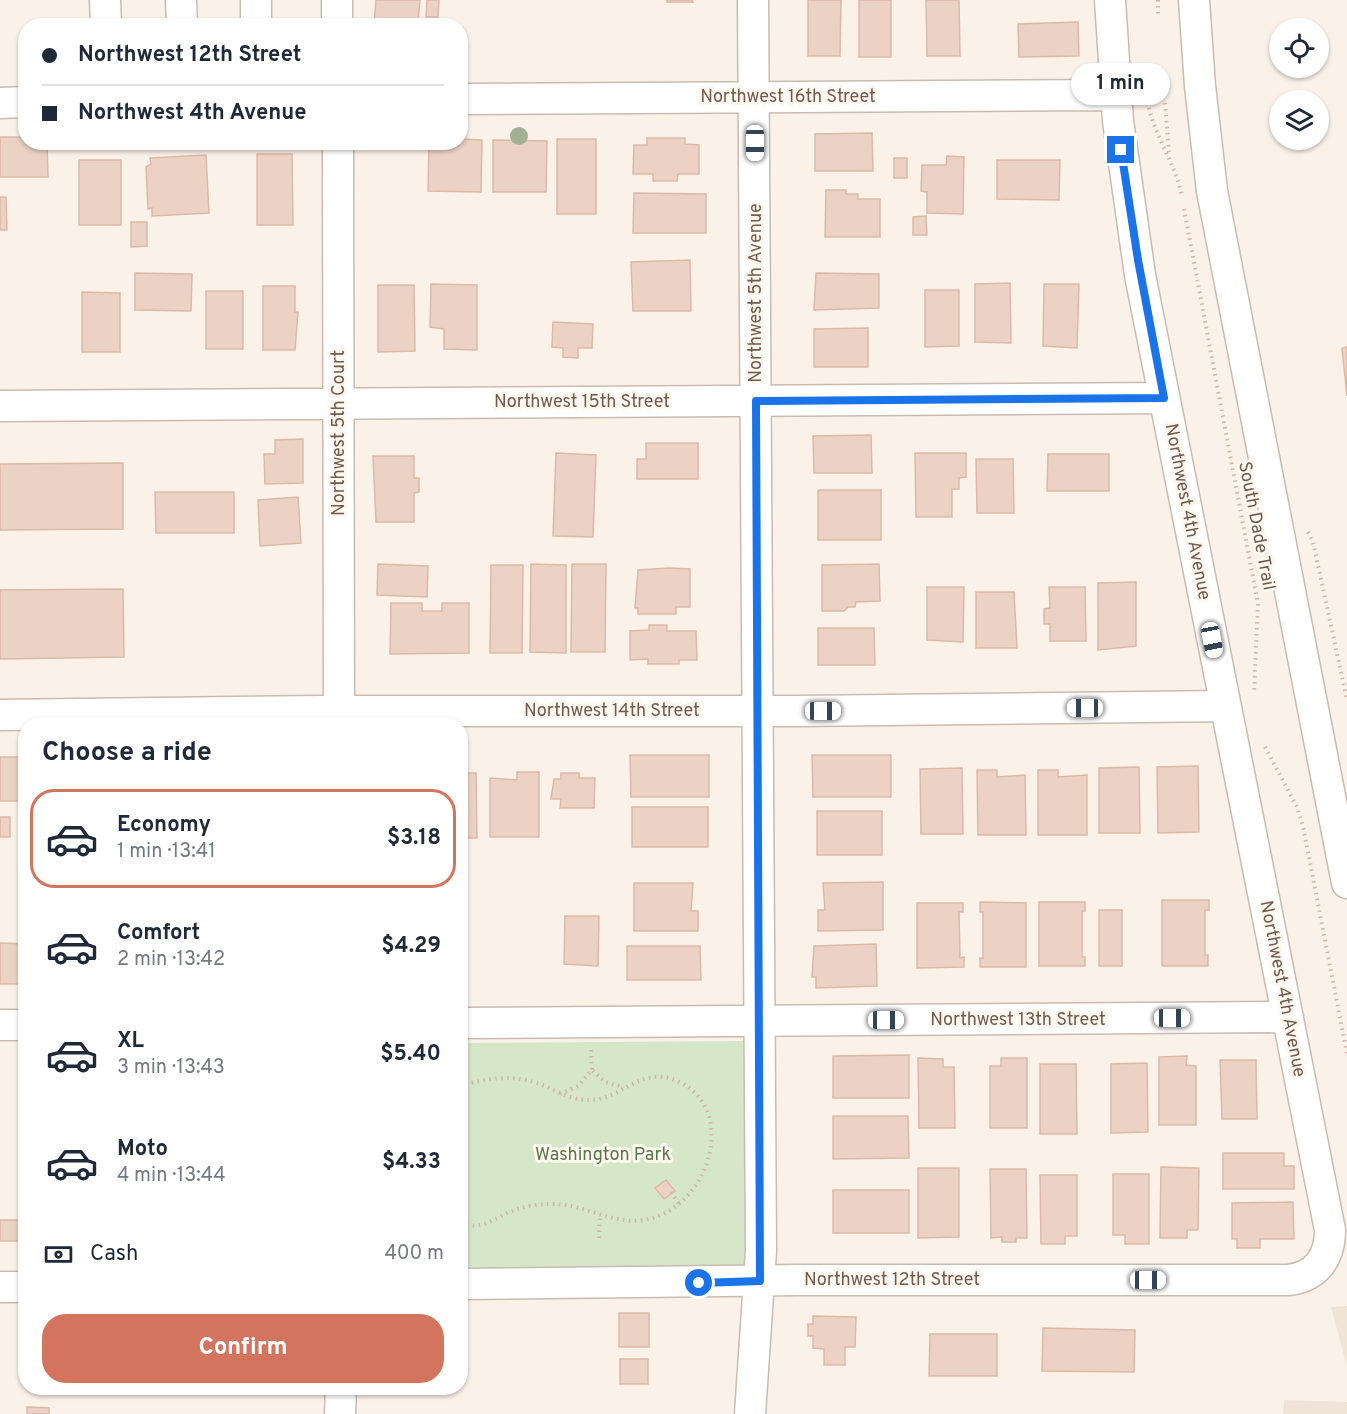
<!DOCTYPE html>
<html lang="en">
<head>
<meta charset="utf-8">
<style>
  body { margin:0; font-family:Overpass,sans-serif; background:#f2f2f3; color:#1f2937; height:100vh; display:flex; flex-direction:column; font-size:22px; white-space:nowrap }
  * { box-sizing:border-box; margin:0 }
  p { font-size:20px; color:#747a83 }
  .icon { flex:none; width:33px; height:33px; fill:none; stroke:currentColor; stroke-width:2; stroke-linecap:round; stroke-linejoin:round }
  .map { position:relative; flex:1; overflow:hidden }
  .side { position:absolute; left:18px; top:717px; width:450px; height:678px; display:flex; flex-direction:column; background:#fff; border-radius:24px; box-shadow:0 2px 4px #0004 }
  .side>* { flex:none }
  .hud { position:absolute; left:18px; top:18px; width:450px; height:132px; border-radius:24px; box-shadow:0 2px 4px #0004; display:grid; align-content:center; height:132px; padding:0 24px; background:#fff }
  .tools { position:absolute; left:1269px; top:18px; display:grid; gap:12px }
  .tools a { display:grid; place-items:center; width:60px; height:60px; border-radius:50%; background:#fff; box-shadow:0 2px 4px #0004; font-size:30px }
  .end { position:absolute; width:27px; height:27px; margin:-14px; border:8px solid #1a73e8; background:#fff; box-shadow:0 0 0 3px #fff }
  .from { border-radius:50% }
  .bubble { position:absolute; height:42px; border-radius:21px; background:#fff; box-shadow:0 2px 4px #0004; font-size:20px; font-weight:700; line-height:42px; text-align:center }
  .car { position:absolute; width:18px; height:36px; margin:-18px -9px; border-radius:8px; box-shadow:0 0 4px 2px #0007; background:linear-gradient(#fff 24%,#345 0 40%,#fff 0 76%,#345 0 86%,#fff 0) }
  .hud b { display:flex; align-items:center; gap:21px; height:57px; font-size:22px }
  .hud b+b { border-top:2px solid #e0e1e3 }
  .hud i { width:15px; height:15px; background:#1f2937 }
  ul { padding:0; list-style:none }
  li { display:flex; align-items:center; gap:18px; height:99px; margin:0 12px 9px; padding:0 12px; border:3px solid transparent; border-radius:24px }
  li div { flex:1 }
  li b { display:block; font-size:22px }
  li em { font-style:normal; font-weight:700 }
  li.active { border-color:#d3745e }
  li>.icon { width:54px; height:54px; stroke-width:1.5 }
  h2 { padding:0 24px; font-size:27px; line-height:72px }
  .pay { display:flex; align-items:center; gap:15px; height:66px; padding:0 24px; font-size:22px }
  .pay p { margin-inline-start:auto }
  .primary-button { display:flex; gap:12px; margin-top:auto; padding:12px 24px }
  .primary-button a { flex:1; height:69px; border-radius:24px; background:#d3745e; color:#fff; font-size:24px; font-weight:700; line-height:69px; text-align:center }
  .map>svg:first-child { display:block }
</style>
</head>
<body>
<div class="map">
<svg width="1347" height="1414" viewBox="0 0 1347 1414">
  <rect width="100%" height="100%" fill="#faf2e9"/>
  <path fill="#f0e4d8" d="M1347,1306V1367L1331,1307Z
    M1284,1400L1347,1402V1414H1283Z"/>
  <path fill="#d5e6c9" d="M745,1041L746,1267L461,1269L460,1043Z"/>
  <path fill="#ecd2c4" stroke="#dcb9a6" stroke-width="1.5" d="M376,0H420L418,23L411,22V26H374Z
    M427,0H439L438,17H426Z
    M667,0H692L693,2H667Z
    M808,0H841L840,56H808Z
    M859,0H891V57H859Z
    M926,0H959L960,56H927Z
    M1078,22L1079,56L1019,57L1018,24Z
    M460,28H463L466,68H460Z
    M872,133L873,171H815V134Z
    M0,137H26V142H47L48,177H0Z
    M647,138H685V144L699,145V174H678L677,181H653V174H633L634,145H647Z
    M460,139L482,140L481,192L428,191L429,142H460Z
    M557,139H596V214H557Z
    M493,140L547,141L546,192H493Z
    M257,154H292L293,225H257Z
    M206,155L209,213L152,216V208L148,209L146,167L151,164L150,158Z
    M947,156L964,157L963,214L927,213V192L921,191L922,165H946Z
    M894,158H907V178H894Z
    M79,160H121V225H79Z
    M997,160H1060L1059,200L997,199Z
    M826,190H846V194H858V199H880V237H825Z
    M634,193L706,194V233H633Z
    M0,197H6L7,230H0Z
    M926,216L927,235H913V217Z
    M131,222H147V246L131,247Z
    M690,260L691,311H633L631,262Z
    M135,273L192,274L191,311L135,310Z
    M816,273L879,274V308L814,310Z
    M1010,283L1011,343L975,342V284Z
    M431,284L477,285V350L444,349V329L430,327Z
    M1044,284H1079L1077,348L1043,346Z
    M378,285H414L415,351L378,352Z
    M263,286H295V312H298L295,350H263Z
    M925,290H959V346L925,347Z
    M206,291H243V349H206Z
    M82,292L120,293V352H82Z
    M553,322L593,324L592,348H578V358L563,357V348L552,347Z
    M868,328V367H814V329Z
    M1347,347V396L1342,348Z
    M871,435L872,473H814L813,436Z
    M303,439V483L265,484L264,454H275V440Z
    M646,443H698V479H637V459H646Z
    M556,453L596,455L593,537L553,536Z
    M915,453H966V477L959,478V489H952V517H916Z
    M1048,454H1109V491H1047Z
    M373,456H414V478H419V492L414,493V522H376Z
    M976,459H1013L1014,513H977Z
    M123,463V529L0,530V464Z
    M818,490H881V540H818Z
    M155,492H234V533H156Z
    M298,497L301,543L260,546L258,500Z
    M378,564L428,566L427,597L377,595Z
    M531,564L566,565V653L530,652Z
    M572,564H606L605,652H571Z
    M879,564L880,601L856,602L855,607H848L844,611H822V565Z
    M491,565H523L522,653H490Z
    M669,568L690,569V607H676V614H638V608H635L638,570Z
    M1136,582V646L1098,650V583Z
    M927,587H964L963,642L927,640Z
    M1049,587H1085L1086,641H1050V624H1044V609L1050,608Z
    M123,589L124,657L0,659V590Z
    M976,592H1014L1017,648H976Z
    M391,603H422V611H442V603H469V653L390,654Z
    M649,625H667V631H696L697,660H679V664H648V659L630,660V631L649,630Z
    M818,628H874L875,665H818Z
    M630,755H709V797H631Z
    M812,755H891V797H813Z
    M0,757H26V801H0Z
    M1198,766L1199,832L1158,833L1157,767Z
    M1139,767L1140,833H1099V768Z
    M962,768L963,834H921L920,769Z
    M977,770H997V777L1025,775L1026,835H978Z
    M1038,770H1058V777L1087,775V835H1038Z
    M517,772H539V837H490V778L517,780Z
    M460,773H476L477,838H460Z
    M561,773H579V778H595L594,808H560L561,799H551L554,779H561Z
    M632,807H708V847H632Z
    M817,811H882V855H817Z
    M0,817H10V837H0Z
    M883,882V930L818,931V910H825L823,883Z
    M634,883H693L691,911H698V931H634Z
    M1162,900H1209V910H1205V955H1208V966H1162Z
    M980,902L1026,903V967H980V958H983V912H980Z
    M1039,902H1085V911H1082V957H1085V966H1039Z
    M917,903H963V912H959L960,958L964,957V967L917,968Z
    M1099,910H1122V966H1099Z
    M565,916H599L598,966L564,964Z
    M0,943L26,944V984H0Z
    M876,944L877,986L816,988V977H812L814,946Z
    M627,946H700L701,980H627Z
    M909,1055V1098H833V1056Z
    M1187,1056L1186,1065L1196,1066V1125H1159V1057Z
    M918,1058L943,1059V1067H954L955,1128H919Z
    M1001,1058H1027V1128H990V1066H1001Z
    M1220,1060H1256L1257,1119H1222Z
    M1147,1063L1148,1132L1111,1133V1064Z
    M1040,1064H1076L1077,1134H1040Z
    M833,1116H908L909,1158L833,1159Z
    M1223,1153H1284V1166H1294V1189H1223Z
    M1161,1167L1199,1168L1198,1230H1187V1238H1160Z
    M918,1168H959V1237L918,1238Z
    M990,1169H1026L1027,1238H1016V1242H1002V1237L991,1238Z
    M1113,1174H1149V1244H1125V1235H1113Z
    M1040,1175H1077V1236H1065V1244H1041Z
    M666,1180L675,1191L664,1199L655,1188Z
    M833,1190H909V1233H833Z
    M1293,1202L1294,1239H1260V1248H1237V1239H1232V1203Z
    M0,1220H26V1241H0Z
    M619,1313H649V1347H619Z
    M813,1316L856,1317L855,1347H845V1365H824V1349L813,1348V1336H808V1324H813Z
    M1043,1328L1135,1330L1134,1372L1042,1371Z
    M930,1334H997V1376H929Z
    M620,1359H648V1384H620Z
    M27,1407L49,1408V1414H27Z"/>
  <g fill="none" stroke-linecap="round" stroke-linejoin="round">
    <g stroke="#cabbb0" stroke-width="33">
      <path id="minor" d="M105,0L106,26
        M181,0L182,26
        M256,0V26
        M337,0V26
        M1194,0L1200,86L1212,191L1347,883
        M460,99L1116,95
        M0,103L26,102
        M338,142L339,724
        M0,406L1164,398
        M0,715L321,711H799L1225,706
        M460,1023L1288,1017
        M0,1025H26
        M460,1284L798,1280H1288C1317,1277 1330,1257 1330,1230L1140,275L1118,121L1110,0
        M0,1287H26
        M340,1414L341,1388
        M750,1414L761,1251L753,0"/>
    </g>
    <path stroke="#d0b6a7" stroke-width="4" stroke-dasharray="1.5 4.5" stroke-linecap="butt" d="M1158,0V16
      M1147,96C1150,130 1175,161 1182,196
      M1165,103L1169,152
      M1184,209L1258,604L1254,693
      M1308,532L1313,542L1347,700
      M1265,747L1297,807L1303,826L1347,1054
      M591,1050L592,1070
      M460,1086C487,1078 513,1074 540,1084C558,1091 571,1101 591,1100C623,1099 640,1065 677,1081C740,1108 710,1209 644,1220C611,1225 583,1203 551,1204C539,1204 526,1206 515,1210C496,1216 481,1233 460,1222
      M560,1094L578,1086L592,1070L605,1082L624,1087
      M671,1192L679,1204
      M599,1238L600,1215"/>
    <use href="#minor" stroke="#fff" stroke-width="30"/>
  </g>
  <circle fill="#a3b093" cx="519" cy="136" r="9"/>
  <g fill="none" stroke-linecap="round" stroke-linejoin="round">
    <path stroke="#1a73e8" stroke-width="8" d="M699,1283L760,1281L756,401L1164,398L1138,260L1121,150"/>
  </g>
  <g text-anchor="middle" dominant-baseline="central" stroke-width="6" stroke-linejoin="round" paint-order="stroke">
    <g font-size="18" fill="#715a50" stroke="#fdf7ef">
      <text x="788" y="97">Northwest 16th Street</text>
      <text transform="translate(756 293) rotate(-90)">Northwest 5th Avenue</text>
      <text x="582" y="402">Northwest 15th Street</text>
      <text transform="translate(339 433) rotate(-90)">Northwest 5th Court</text>
      <text transform="translate(1187 512) rotate(79)">Northwest 4th Avenue</text>
      <text transform="translate(1256 526) rotate(79)">South Dade Trail</text>
      <text x="612" y="711">Northwest 14th Street</text>
      <text transform="translate(1282 989) rotate(79)">Northwest 4th Avenue</text>
      <text x="1018" y="1020">Northwest 13th Street</text>
      <text x="892" y="1280">Northwest 12th Street</text>
    </g>
    <g font-size="18" fill="#5b7a4c" stroke="#fdf7ef">
      <text x="603" y="1155">Washington Park</text>
    </g>
  </g>
</svg>
<div class="tools">
<a><svg class="icon" aria-label="locate" viewBox="0 0 24 24"><circle cx="12" cy="12" r="6"/><path d="M12 2v4M12 18v4M2 12h4M18 12h4"/></svg></a>
<a><svg class="icon" aria-label="layers" viewBox="0 0 24 24"><path d="M12 4l9 5-9 5-9-5zM3 14l9 5 9-5"/></svg></a>
</div>
<i class="end from" style="left:699px;top:1283px"></i>
<i class="end" style="left:1121px;top:150px"></i>
<div class="bubble" style="left:1071px;top:63px;width:99px">1 min</div>
<i class="car" style="left:755px;top:143px;rotate:180deg"></i>
<i class="car" style="left:1212px;top:640px;rotate:169deg"></i>
<i class="car" style="left:1085px;top:708px;rotate:270deg"></i>
<i class="car" style="left:823px;top:711px;rotate:90deg"></i>
<i class="car" style="left:1172px;top:1018px;rotate:90deg"></i>
<i class="car" style="left:886px;top:1020px;rotate:90deg"></i>
<i class="car" style="left:1148px;top:1280px;rotate:90deg"></i>
<div class="hud">
<b><i class="from"></i>Northwest 12th Street</b>
<b><i></i>Northwest 4th Avenue</b>
</div>
<section class="side">
<h2>Choose a ride</h2>
<ul>
<li class="active"><svg class="icon" aria-label="car" viewBox="0 0 24 24"><path d="M5 17H2v-5l4-1 3-4h7l3 4 3 1v5h-3M9 17h6M6 11h13"/><circle cx="7" cy="17" r="2"/><circle cx="17" cy="17" r="2"/></svg><div><b>Economy</b><p>1 min · 13:41</p></div><em>$3.18</em></li>
<li><svg class="icon" aria-label="car" viewBox="0 0 24 24"><path d="M5 17H2v-5l4-1 3-4h7l3 4 3 1v5h-3M9 17h6M6 11h13"/><circle cx="7" cy="17" r="2"/><circle cx="17" cy="17" r="2"/></svg><div><b>Comfort</b><p>2 min · 13:42</p></div><em>$4.29</em></li>
<li><svg class="icon" aria-label="car" viewBox="0 0 24 24"><path d="M5 17H2v-5l4-1 3-4h7l3 4 3 1v5h-3M9 17h6M6 11h13"/><circle cx="7" cy="17" r="2"/><circle cx="17" cy="17" r="2"/></svg><div><b>XL</b><p>3 min · 13:43</p></div><em>$5.40</em></li>
<li><svg class="icon" aria-label="car" viewBox="0 0 24 24"><path d="M5 17H2v-5l4-1 3-4h7l3 4 3 1v5h-3M9 17h6M6 11h13"/><circle cx="7" cy="17" r="2"/><circle cx="17" cy="17" r="2"/></svg><div><b>Moto</b><p>4 min · 13:44</p></div><em>$4.33</em></li>
</ul>
<div class="pay"><svg class="icon" aria-label="cash" viewBox="0 0 24 24"><path d="M3 7h18v10H3z"/><circle cx="12" cy="12" r="2"/></svg>Cash<p>400 m</p></div>
<div class="primary-button"><a>Confirm</a></div>
</section>
</div>
</body>
</html>
